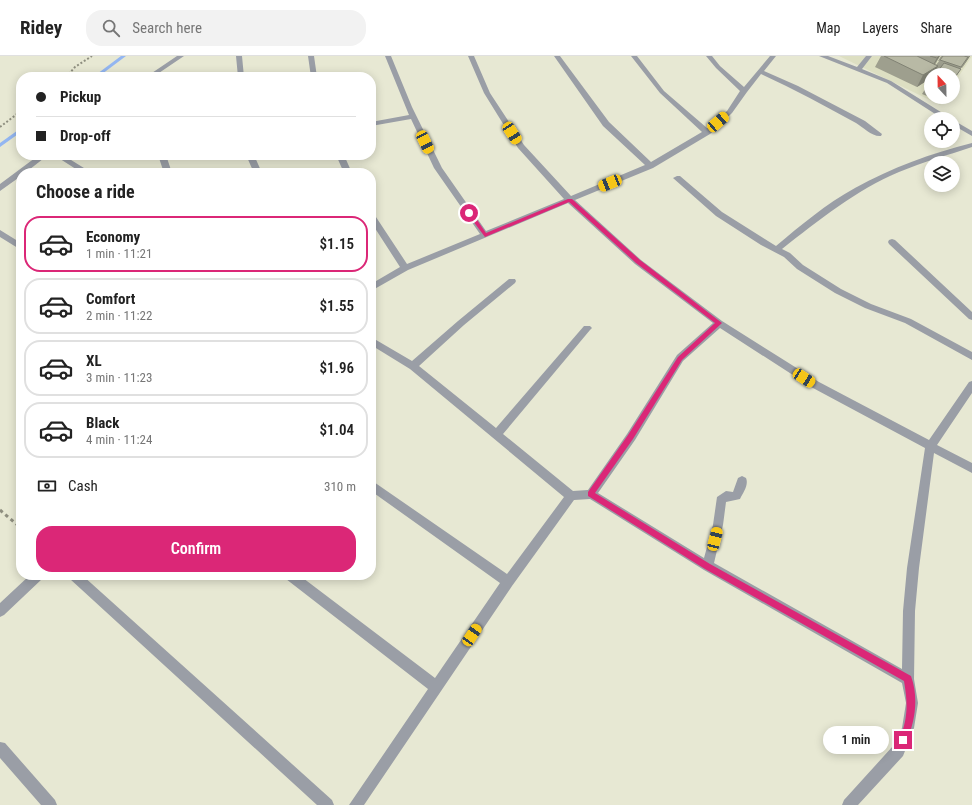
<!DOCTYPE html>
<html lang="en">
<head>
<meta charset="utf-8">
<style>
  body { margin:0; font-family:"Roboto Condensed",sans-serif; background:#f2f2f2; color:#222; height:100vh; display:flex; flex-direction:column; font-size:15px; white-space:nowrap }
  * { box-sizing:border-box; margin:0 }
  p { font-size:13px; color:#767676 }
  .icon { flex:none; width:22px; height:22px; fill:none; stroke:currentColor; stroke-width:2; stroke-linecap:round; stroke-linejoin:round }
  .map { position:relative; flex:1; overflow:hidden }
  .details { position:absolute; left:16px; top:112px; width:360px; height:412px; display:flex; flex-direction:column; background:#fff; border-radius:16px; box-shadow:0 2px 10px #0003 }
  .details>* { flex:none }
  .top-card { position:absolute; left:16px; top:16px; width:360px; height:88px; border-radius:16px; box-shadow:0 2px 10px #0003; display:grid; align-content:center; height:88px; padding:0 20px; background:#fff }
  .needle { width:26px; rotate:338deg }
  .fabs { position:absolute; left:924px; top:12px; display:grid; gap:8px }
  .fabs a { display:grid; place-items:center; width:36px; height:36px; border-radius:50%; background:#fff; box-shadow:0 2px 10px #0003; font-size:20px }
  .end { position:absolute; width:18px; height:18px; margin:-9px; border:5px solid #db2777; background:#fff; box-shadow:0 0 0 2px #fff }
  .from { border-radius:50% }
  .bubble { position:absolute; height:28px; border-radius:14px; background:#fff; box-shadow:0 2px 10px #0003; font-size:13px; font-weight:600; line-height:28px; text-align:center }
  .car { position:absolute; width:12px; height:24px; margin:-12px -6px; border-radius:5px; box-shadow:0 0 3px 1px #0007; background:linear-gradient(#f5c518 24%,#345 0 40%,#f5c518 0 76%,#345 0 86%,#f5c518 0) }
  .top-card b { display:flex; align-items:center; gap:14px; height:38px; font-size:15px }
  .top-card b+b { border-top:1px solid #e0e0e0 }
  .top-card i { width:10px; height:10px; background:#222 }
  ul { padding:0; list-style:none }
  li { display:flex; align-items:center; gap:12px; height:56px; margin:0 8px 6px; padding:0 12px; border:2px solid #e0e0e0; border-radius:16px }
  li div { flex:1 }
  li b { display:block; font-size:15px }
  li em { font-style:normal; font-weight:600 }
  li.selected { border-color:#db2777 }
  li>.icon { width:36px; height:36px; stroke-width:1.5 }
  h2 { padding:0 20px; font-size:18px; line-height:48px }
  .pay { display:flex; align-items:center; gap:10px; height:44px; padding:0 20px; font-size:15px }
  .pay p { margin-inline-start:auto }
  .action { display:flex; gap:8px; margin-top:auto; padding:8px 20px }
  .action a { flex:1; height:46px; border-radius:16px; background:#db2777; color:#fff; font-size:16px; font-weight:600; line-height:46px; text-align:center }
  header { display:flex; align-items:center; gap:24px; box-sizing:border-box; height:56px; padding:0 20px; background:#fff; border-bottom:1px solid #e0e0e0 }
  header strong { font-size:19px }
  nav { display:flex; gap:22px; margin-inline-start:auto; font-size:14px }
  .search { width:280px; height:36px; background:#f2f2f2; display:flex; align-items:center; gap:10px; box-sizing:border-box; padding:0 14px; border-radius:16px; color:#767676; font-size:15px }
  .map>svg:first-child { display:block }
</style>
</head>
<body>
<header>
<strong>Ridey</strong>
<div class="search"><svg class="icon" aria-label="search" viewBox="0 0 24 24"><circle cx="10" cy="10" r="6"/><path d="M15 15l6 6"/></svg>Search here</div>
<nav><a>Map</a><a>Layers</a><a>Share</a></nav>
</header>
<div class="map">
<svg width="972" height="749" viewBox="0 0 972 749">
  <rect width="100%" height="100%" fill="#e7e8d3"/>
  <path fill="#dddfc2" d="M839,0H972L953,29V19H931V41H945L940,49Z"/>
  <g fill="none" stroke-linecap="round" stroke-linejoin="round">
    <path fill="#93b6f1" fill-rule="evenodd" d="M121,0H126L98,21H93Z
      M21,72V76L0,91V87Z"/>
    <path stroke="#8e8e7f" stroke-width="2" stroke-dasharray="2 2" stroke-linecap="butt" d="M66,21L75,11L92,0
      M0,71L21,55"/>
    <path stroke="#8e8e7f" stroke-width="3" stroke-dasharray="3.5 3.5" stroke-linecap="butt" d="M0,454L21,472"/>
    <path fill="#9a9ea6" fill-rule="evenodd" d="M177,0H184L153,21H146Z
      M236,0H242L244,21H238Z
      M308,0H314L317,21H311Z
      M385,0H391L412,51L442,112L486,175L564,143L518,92L484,37L468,0H474L490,37L524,89L571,140L645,109L603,70L554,0H560L609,66L651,106L702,76L660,37L631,0H637L664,35L707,72L727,55L740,35L716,12L706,0H712L720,10L744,31L770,0H776L764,15L798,30L865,65L882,78L881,80C872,81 863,71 856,67C825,50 794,33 761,18L747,36L732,57L710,78L653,112L575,144L641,204L722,265L819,326L929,384L969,326L972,325V337L937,389L972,407V417L934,397L919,512L915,555L914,623L918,647L914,672L903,700L858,749H842L844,744L893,690L902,672L906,647L902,627L704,514L590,443L574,444L512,530L364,749H349L428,633L286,523L284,519H299L435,622L500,527L371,435V424L507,518L564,441L410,313L371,289V281L412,305L458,265L509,223H515L516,225L515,227L464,269L419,310L496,372L584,270H590L592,272L590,274L503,378L573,435L588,434L627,378L677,299L713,267L635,208L568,147L408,214L371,235V228L400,211L371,166V157L374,158L407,208L480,178L434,112L411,63L371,70V66L409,59ZM720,272L813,332L925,392L907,512L903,555L902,613L714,507L723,469L726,446L740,443C743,437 749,429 746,422L742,420L738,422L733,436L726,435L717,441L713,469L704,502L598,437L635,384L683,305Z
      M819,0H828L857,11L866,0H872L862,13L891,25L952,63H943L887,27Z
      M953,64L972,75V80L953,69Z
      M972,87V91C948,99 923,106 899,116C856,134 819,164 782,193L790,197L803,209L841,233L871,248L911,263L972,296V304L905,267L865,252L835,237L797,213L784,201L761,189L716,160L673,122L677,120H680L722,156L776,190C801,169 826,148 855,132C891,112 932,97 972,87Z
      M39,99H48L25,117H21V120L0,135V128Z
      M54,99H63L92,117H82Z
      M158,99H166L172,117H164Z
      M246,99H254L262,117H254Z
      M336,99H344L352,117H344Z
      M0,174L21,187V194L0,181Z
      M892,183L895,184L972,256V264L969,263L889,188L888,186L889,184Z
      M30,519H44L42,523L4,559L0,561V547Z
      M68,519H82L332,744L334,749H317L70,523Z
      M0,686L5,687L55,744L57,749H41L0,702Z"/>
  </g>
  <path fill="#9e9f8e" d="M881,0H940L935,9H936L939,5H938L941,0H970L962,12H961L953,26V19L934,17L933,19H931V22L917,31L875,11Z
    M931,24V41H942L939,45L922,38Z"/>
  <path fill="#818274" d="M939,0H940L930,14L937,2Z
    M969,0H970L962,12Z
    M938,10L933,19H931V22L917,31L923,19Z"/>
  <path fill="#b8b9a5" stroke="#818274" d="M884,0H917L938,10L923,19Z
    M930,0H939L937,2Z
    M943,0H964L968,1L961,11L940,4Z
    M944,7L961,13L953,24V19H935Z"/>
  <path fill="#db2777" d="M568,143H572L640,204L722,267L682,304L633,383L595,437L710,508L911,620C919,642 915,666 906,687L903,688L900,687L899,684C908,663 908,648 904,625L705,513L588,440V436L628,379L678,301L715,267L636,207L569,146L485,181L467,157L471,155L486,177Z"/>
</svg>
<div class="fabs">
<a><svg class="needle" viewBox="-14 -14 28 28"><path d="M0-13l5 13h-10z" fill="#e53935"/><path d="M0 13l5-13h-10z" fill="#767676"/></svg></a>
<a><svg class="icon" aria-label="locate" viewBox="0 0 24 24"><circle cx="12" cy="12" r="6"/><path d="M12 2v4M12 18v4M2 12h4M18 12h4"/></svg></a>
<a><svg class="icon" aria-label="layers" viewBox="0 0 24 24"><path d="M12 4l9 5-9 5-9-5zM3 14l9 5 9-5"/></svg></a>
</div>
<i class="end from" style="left:469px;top:157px"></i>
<i class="end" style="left:903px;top:684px"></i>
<div class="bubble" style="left:823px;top:670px;width:66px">1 min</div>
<i class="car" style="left:718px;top:66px;rotate:49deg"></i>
<i class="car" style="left:512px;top:77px;rotate:147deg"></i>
<i class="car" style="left:425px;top:86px;rotate:154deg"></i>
<i class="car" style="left:610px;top:127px;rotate:248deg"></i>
<i class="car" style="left:804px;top:322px;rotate:123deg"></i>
<i class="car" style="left:715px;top:483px;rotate:14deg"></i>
<i class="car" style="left:472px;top:579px;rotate:34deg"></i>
<div class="top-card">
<b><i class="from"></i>Pickup</b>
<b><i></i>Drop-off</b>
</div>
<section class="details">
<h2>Choose a ride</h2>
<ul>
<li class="selected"><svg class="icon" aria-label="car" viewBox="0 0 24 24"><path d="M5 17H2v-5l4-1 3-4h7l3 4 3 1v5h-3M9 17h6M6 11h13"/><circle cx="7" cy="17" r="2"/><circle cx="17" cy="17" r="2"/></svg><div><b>Economy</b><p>1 min · 11:21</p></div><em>$1.15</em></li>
<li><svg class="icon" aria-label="car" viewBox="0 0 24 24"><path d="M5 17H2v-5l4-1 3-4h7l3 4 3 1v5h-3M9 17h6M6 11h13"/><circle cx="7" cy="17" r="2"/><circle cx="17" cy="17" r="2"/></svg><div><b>Comfort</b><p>2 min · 11:22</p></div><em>$1.55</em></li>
<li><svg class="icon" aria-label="car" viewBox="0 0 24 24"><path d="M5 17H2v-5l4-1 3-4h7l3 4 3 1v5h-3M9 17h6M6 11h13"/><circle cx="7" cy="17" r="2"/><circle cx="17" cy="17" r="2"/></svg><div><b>XL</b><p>3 min · 11:23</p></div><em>$1.96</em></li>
<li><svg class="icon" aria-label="car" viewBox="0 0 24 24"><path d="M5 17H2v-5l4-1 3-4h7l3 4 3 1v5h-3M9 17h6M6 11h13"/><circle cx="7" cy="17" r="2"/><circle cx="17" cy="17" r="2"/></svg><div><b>Black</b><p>4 min · 11:24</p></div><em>$1.04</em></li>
</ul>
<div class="pay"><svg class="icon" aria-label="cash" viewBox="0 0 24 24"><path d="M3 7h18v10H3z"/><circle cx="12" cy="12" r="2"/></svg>Cash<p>310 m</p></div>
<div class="action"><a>Confirm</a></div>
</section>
</div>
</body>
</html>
